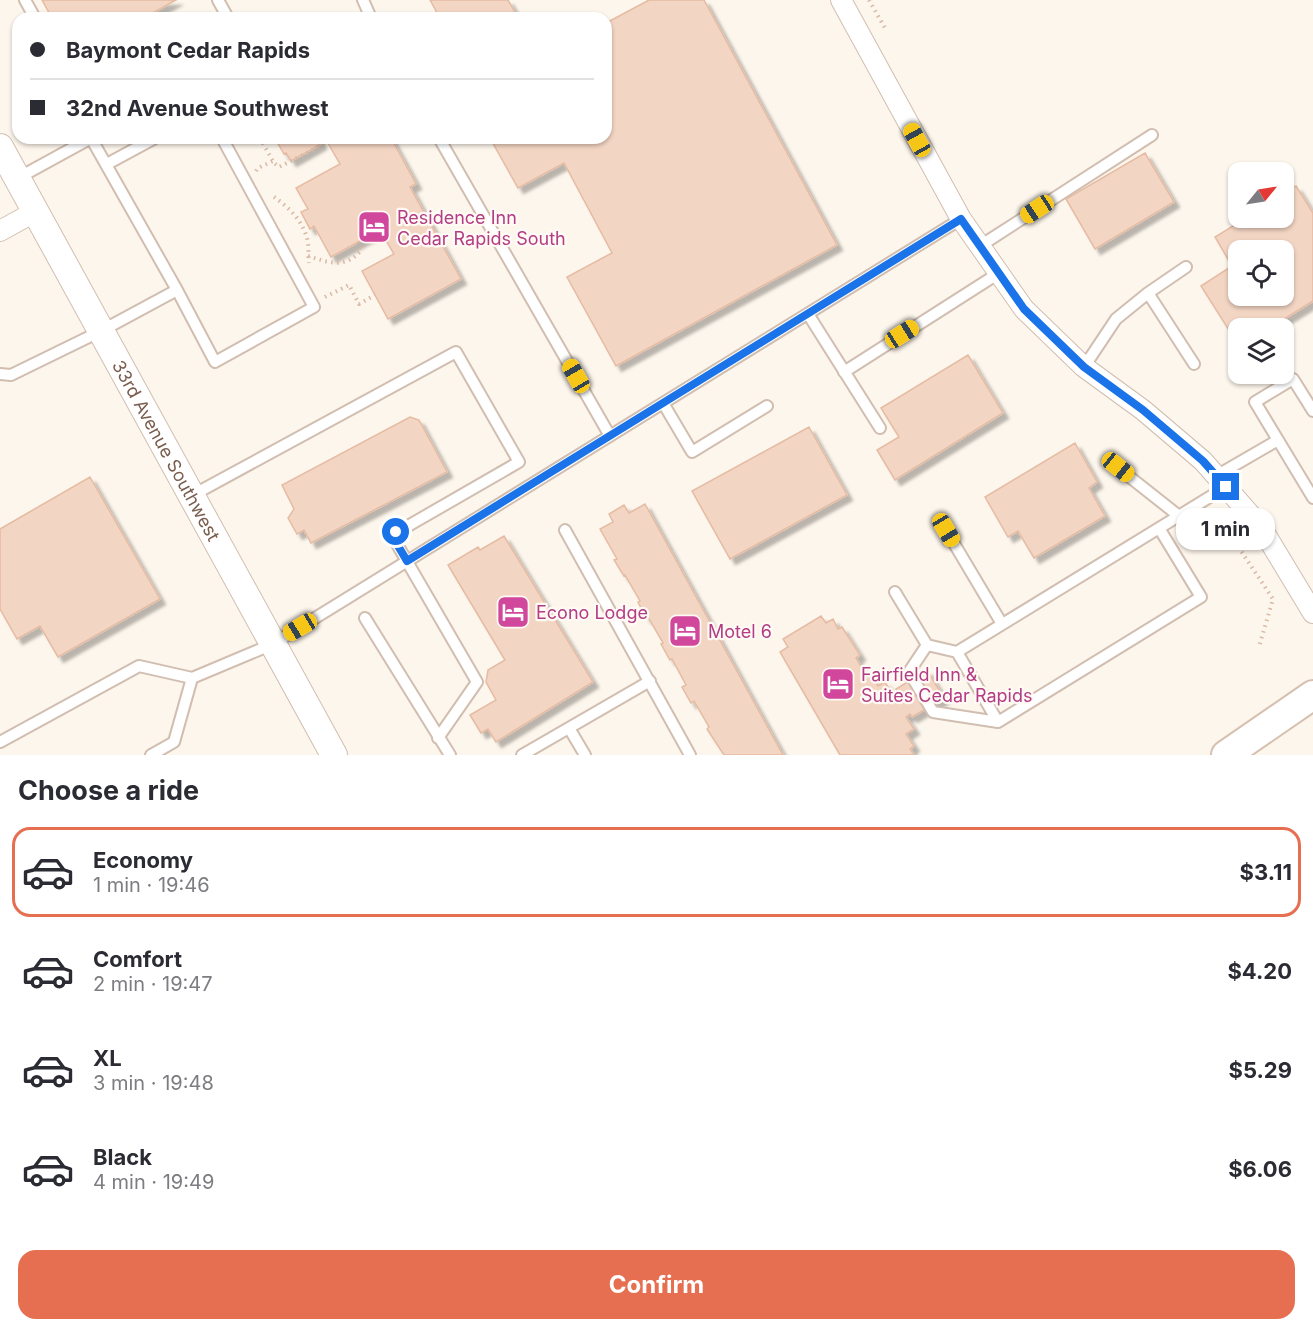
<!DOCTYPE html>
<html lang="en">
<head>
<meta charset="utf-8">
<style>
  body { margin:0; font-family:Inter,sans-serif; background:#f2f2f3; color:#2b2b33; height:100vh; display:flex; flex-direction:column; font-size:22px; white-space:nowrap }
  * { box-sizing:border-box; margin:0 }
  p { font-size:20px; color:#7c7c81 }
  .icon { flex:none; width:33px; height:33px; fill:none; stroke:currentColor; stroke-width:2; stroke-linecap:round; stroke-linejoin:round }
  .map { position:relative; height:755px; overflow:hidden }
  .sheet { display:flex; flex-direction:column; background:#fff; flex:1 }
  .sheet>* { flex:none }
  .guide { position:absolute; left:12px; top:12px; width:600px; height:132px; border-radius:18px; box-shadow:0 2px 4px #0004; display:grid; align-content:center; height:132px; padding:0 18px; background:#fff }
  .needle { width:39px; rotate:60deg }
  .controls { position:absolute; left:1228px; top:162px; display:grid; gap:12px }
  .controls a { display:grid; place-items:center; width:66px; height:66px; border-radius:12px; background:#fff; box-shadow:0 2px 4px #0004; font-size:30px }
  .end { position:absolute; width:27px; height:27px; margin:-14px; border:8px solid #1a73e8; background:#fff; box-shadow:0 0 0 3px #fff }
  .from { border-radius:50% }
  .bubble { position:absolute; height:42px; border-radius:18px; background:#fff; box-shadow:0 2px 4px #0004; font-size:20px; font-weight:700; line-height:42px; text-align:center }
  .car { position:absolute; width:18px; height:36px; margin:-18px -9px; border-radius:8px; box-shadow:0 0 4px 2px #0007; background:linear-gradient(#f5c518 24%,#345 0 40%,#f5c518 0 76%,#345 0 86%,#f5c518 0) }
  .guide b { display:flex; align-items:center; gap:21px; height:57px; font-size:22px }
  .guide b+b { border-top:2px solid #e1e1e2 }
  .guide i { width:15px; height:15px; background:#2b2b33 }
  ul { padding:0; list-style:none }
  li { display:flex; align-items:center; gap:18px; height:90px; margin:0 12px 9px; padding:0 6px; border:3px solid transparent; border-radius:18px }
  li div { flex:1 }
  li b { display:block; font-size:22px }
  li em { font-style:normal; font-weight:700 }
  li.current { border-color:#e76f51 }
  li>.icon { width:54px; height:54px; stroke-width:1.5 }
  h2 { padding:0 18px; font-size:27px; line-height:72px }
  .action { display:flex; gap:12px; margin-top:auto; padding:12px 18px }
  .action a { flex:1; height:69px; border-radius:18px; background:#e76f51; color:#fff; font-size:24px; font-weight:700; line-height:69px; text-align:center }
  .map>svg:first-child { display:block }
</style>
</head>
<body>
<div class="map">
<svg width="1313" height="755" viewBox="0 0 1313 755">
  <defs>
    <filter id="shadow"><feDropShadow dx="5.5" dy="5.5" stdDeviation="1.5" flood-color="#0004"/></filter>
  </defs>
  <rect width="100%" height="100%" fill="#fdf6ec"/>
  <path fill="#f3d5c3" stroke="#e6bba3" stroke-width="1.5" fill-rule="evenodd" filter="url(#shadow)" d="M42,0H176L144,18H52Z
    M430,0H508L518,18H440Z
    M649,0H704L837,245L616,366L567,277L612,253L564,163L518,188L490,138H606V23Z
    M275,138H319L321,144L291,161L286,153L284,154Z
    M325,138H391L416,184L410,187L461,279L388,319L362,271L394,254L380,230L331,257L314,226L310,229L301,212L308,209L296,188L340,164Z
    M1145,153L1174,202L1095,249L1066,199Z
    M1296,186L1313,213V301L1270,328H1239V346L1201,286L1232,266L1215,237L1246,218H1284V194ZM1239,250H1284V296H1239Z
    M968,355L1003,413L895,480L877,450L899,437L881,408Z
    M410,417L419,420L447,472L311,543L304,530L297,534L288,518L294,509L282,485Z
    M809,427L847,495L730,559L692,491Z
    M1075,443L1097,482L1089,488L1105,516L1034,558L1018,531L1008,537L985,497Z
    M90,477L160,599L58,657L40,626L17,639L0,609V529Z
    M645,504L783,755H724L707,729L709,727L694,701L691,703L682,687L686,685L672,659L670,660L661,644L663,643L648,617L646,618L638,602L640,601L625,575L624,576L614,560L617,559L600,529L613,522L609,514L624,505L629,513Z
    M504,536L593,682L496,742L488,729L481,733L470,715L496,700L486,682L488,670L505,660L448,565L478,547L480,550Z
    M821,616L826,623L833,619L838,629L842,627L860,655L856,658L866,675L870,673L878,686L885,682L893,695L898,693L896,689L927,670L944,698L912,717L910,714L906,717L914,729L906,734L914,746L910,749L914,755H840L780,652L788,647L783,639Z"/>
  <g fill="none" stroke-linecap="round" stroke-linejoin="round">
    <g stroke="#d1beb0" stroke-width="14">
      <path id="service" d="M25,0L35,18
        M218,0L228,18
        M363,0L371,18
        M91,138L177,290
        M439,138L610,436
        M107,164L155,138
        M18,178L91,138
        M980,246L1152,135
        M1148,293L1194,364
        M808,314L880,428
        M1084,367L1116,319L1148,293L1186,267
        M844,372L999,273
        M0,374L11,375L101,331L177,290L215,362L314,307L222,138
        M663,403L692,452L767,406
        M1313,411L1293,379L1255,402L1313,498
        M1117,467L1179,516
        M1216,476L1278,440
        M191,496L456,352L519,462L394,534V539L477,682L438,738
        M565,530L690,755
        M946,530L1002,624
        M895,592L927,645L957,652L998,722L1201,597L1159,528
        M365,618L450,755
        M927,645L909,672L933,712L998,722
        M957,652L1226,487
        M569,728L585,755
        M0,742L139,666L192,678L273,644L961,219
        M151,755L174,742L192,678
        M522,755L650,681"/>
    </g>
    <g stroke="#d1beb0" stroke-width="22">
      <path id="minor" d="M841,0L961,219L1024,309L1084,367L1143,410L1203,461L1261,527L1313,613
        M0,231L36,211"/>
    </g>
    <g stroke="#d1beb0" stroke-width="28">
      <g id="tertiary">
        <path id="s1" d="M0,147L334,755"/>
      </g>
    </g>
    <g stroke="#d6c0b0" stroke-width="32">
      <path id="secondary" d="M1226,755L1313,695"/>
    </g>
    <path stroke="#d9b8a5" stroke-width="4" stroke-dasharray="1.5 4.5" stroke-linecap="butt" d="M869,0L885,28
      M260,138L274,163L279,167L328,142
      M256,171L258,168L273,161
      M274,197C289,207 305,223 308,243C309,250 308,257 309,263
      M308,256C329,263 347,269 362,249L358,242
      M325,297L349,285L359,304L375,295
      M1215,512L1273,599L1259,647"/>
    <use href="#service" stroke="#fff" stroke-width="10"/>
    <use href="#minor" stroke="#fff" stroke-width="20"/>
    <use href="#tertiary" stroke="#fff" stroke-width="26"/>
    <use href="#secondary" stroke="#fff" stroke-width="28"/>
  </g>
  <g fill="none" stroke-linecap="round" stroke-linejoin="round">
    <path stroke="#1a73e8" stroke-width="8" d="M396,532L394,539L407,561L961,219L1024,309L1084,367L1143,410L1203,461L1226,487"/>
  </g>
  <defs>
    <g id="hotel-square" transform="scale(1.725)"><rect x="-9" y="-9" width="18" height="18" rx="4" fill="#d1479c" stroke="#fffaf3"/><path d="M-6-4.5h1.5V1H6V5H4.5V3h-9V5H-6ZM-4 0a1.8 1.8 0 1 1 3.6 0ZM.5 0V-2.5h3Q6-2.5 6 0Z" fill="#fff"/></g>
  </defs>
  <g fill-rule="evenodd">
    <use href="#hotel-square" x="374" y="227"/>
    <use href="#hotel-square" x="513" y="612"/>
    <use href="#hotel-square" x="685" y="631"/>
    <use href="#hotel-square" x="838" y="684"/>
  </g>
  <g text-anchor="middle" dominant-baseline="central" stroke-width="4.5" stroke-linejoin="round" paint-order="stroke">
    <g font-size="18" fill="#b23c85" stroke="#fffaf3" text-anchor="start">
      <text x="397" y="217">Residence Inn<tspan x="397" dy="21">Cedar Rapids South</tspan></text>
      <text x="536" y="612">Econo Lodge</text>
      <text x="708" y="631">Motel 6</text>
      <text x="861" y="674">Fairfield Inn &amp;<tspan x="861" dy="21">Suites Cedar Rapids</tspan></text>
    </g>
    <g font-size="18" fill="#7a5c4d" stroke="#fffaf3">
      <text stroke="none"><textPath href="#s1" startOffset="346">33rd Avenue Southwest</textPath></text>
    </g>
  </g>
</svg>
<div class="controls">
<a><svg class="needle" viewBox="-14 -14 28 28"><path d="M0-13l5 13h-10z" fill="#e53935"/><path d="M0 13l5-13h-10z" fill="#7c7c81"/></svg></a>
<a><svg class="icon" aria-label="locate" viewBox="0 0 24 24"><circle cx="12" cy="12" r="6"/><path d="M12 2v4M12 18v4M2 12h4M18 12h4"/></svg></a>
<a><svg class="icon" aria-label="layers" viewBox="0 0 24 24"><path d="M12 4l9 5-9 5-9-5zM3 14l9 5 9-5"/></svg></a>
</div>
<i class="end from" style="left:396px;top:532px"></i>
<i class="end" style="left:1226px;top:487px"></i>
<div class="bubble" style="left:1176px;top:508px;width:99px">1 min</div>
<i class="car" style="left:917px;top:140px;rotate:331deg"></i>
<i class="car" style="left:1037px;top:209px;rotate:237deg"></i>
<i class="car" style="left:902px;top:334px;rotate:58deg"></i>
<i class="car" style="left:576px;top:376px;rotate:330deg"></i>
<i class="car" style="left:1118px;top:467px;rotate:129deg"></i>
<i class="car" style="left:946px;top:530px;rotate:149deg"></i>
<i class="car" style="left:300px;top:627px;rotate:239deg"></i>
<div class="guide">
<b><i class="from"></i>Baymont Cedar Rapids</b>
<b><i></i>32nd Avenue Southwest</b>
</div>
</div>
<section class="sheet">
<h2>Choose a ride</h2>
<ul>
<li class="current"><svg class="icon" aria-label="car" viewBox="0 0 24 24"><path d="M5 17H2v-5l4-1 3-4h7l3 4 3 1v5h-3M9 17h6M6 11h13"/><circle cx="7" cy="17" r="2"/><circle cx="17" cy="17" r="2"/></svg><div><b>Economy</b><p>1 min · 19:46</p></div><em>$3.11</em></li>
<li><svg class="icon" aria-label="car" viewBox="0 0 24 24"><path d="M5 17H2v-5l4-1 3-4h7l3 4 3 1v5h-3M9 17h6M6 11h13"/><circle cx="7" cy="17" r="2"/><circle cx="17" cy="17" r="2"/></svg><div><b>Comfort</b><p>2 min · 19:47</p></div><em>$4.20</em></li>
<li><svg class="icon" aria-label="car" viewBox="0 0 24 24"><path d="M5 17H2v-5l4-1 3-4h7l3 4 3 1v5h-3M9 17h6M6 11h13"/><circle cx="7" cy="17" r="2"/><circle cx="17" cy="17" r="2"/></svg><div><b>XL</b><p>3 min · 19:48</p></div><em>$5.29</em></li>
<li><svg class="icon" aria-label="car" viewBox="0 0 24 24"><path d="M5 17H2v-5l4-1 3-4h7l3 4 3 1v5h-3M9 17h6M6 11h13"/><circle cx="7" cy="17" r="2"/><circle cx="17" cy="17" r="2"/></svg><div><b>Black</b><p>4 min · 19:49</p></div><em>$6.06</em></li>
</ul>
<div class="action"><a>Confirm</a></div>
</section>
</body>
</html>
